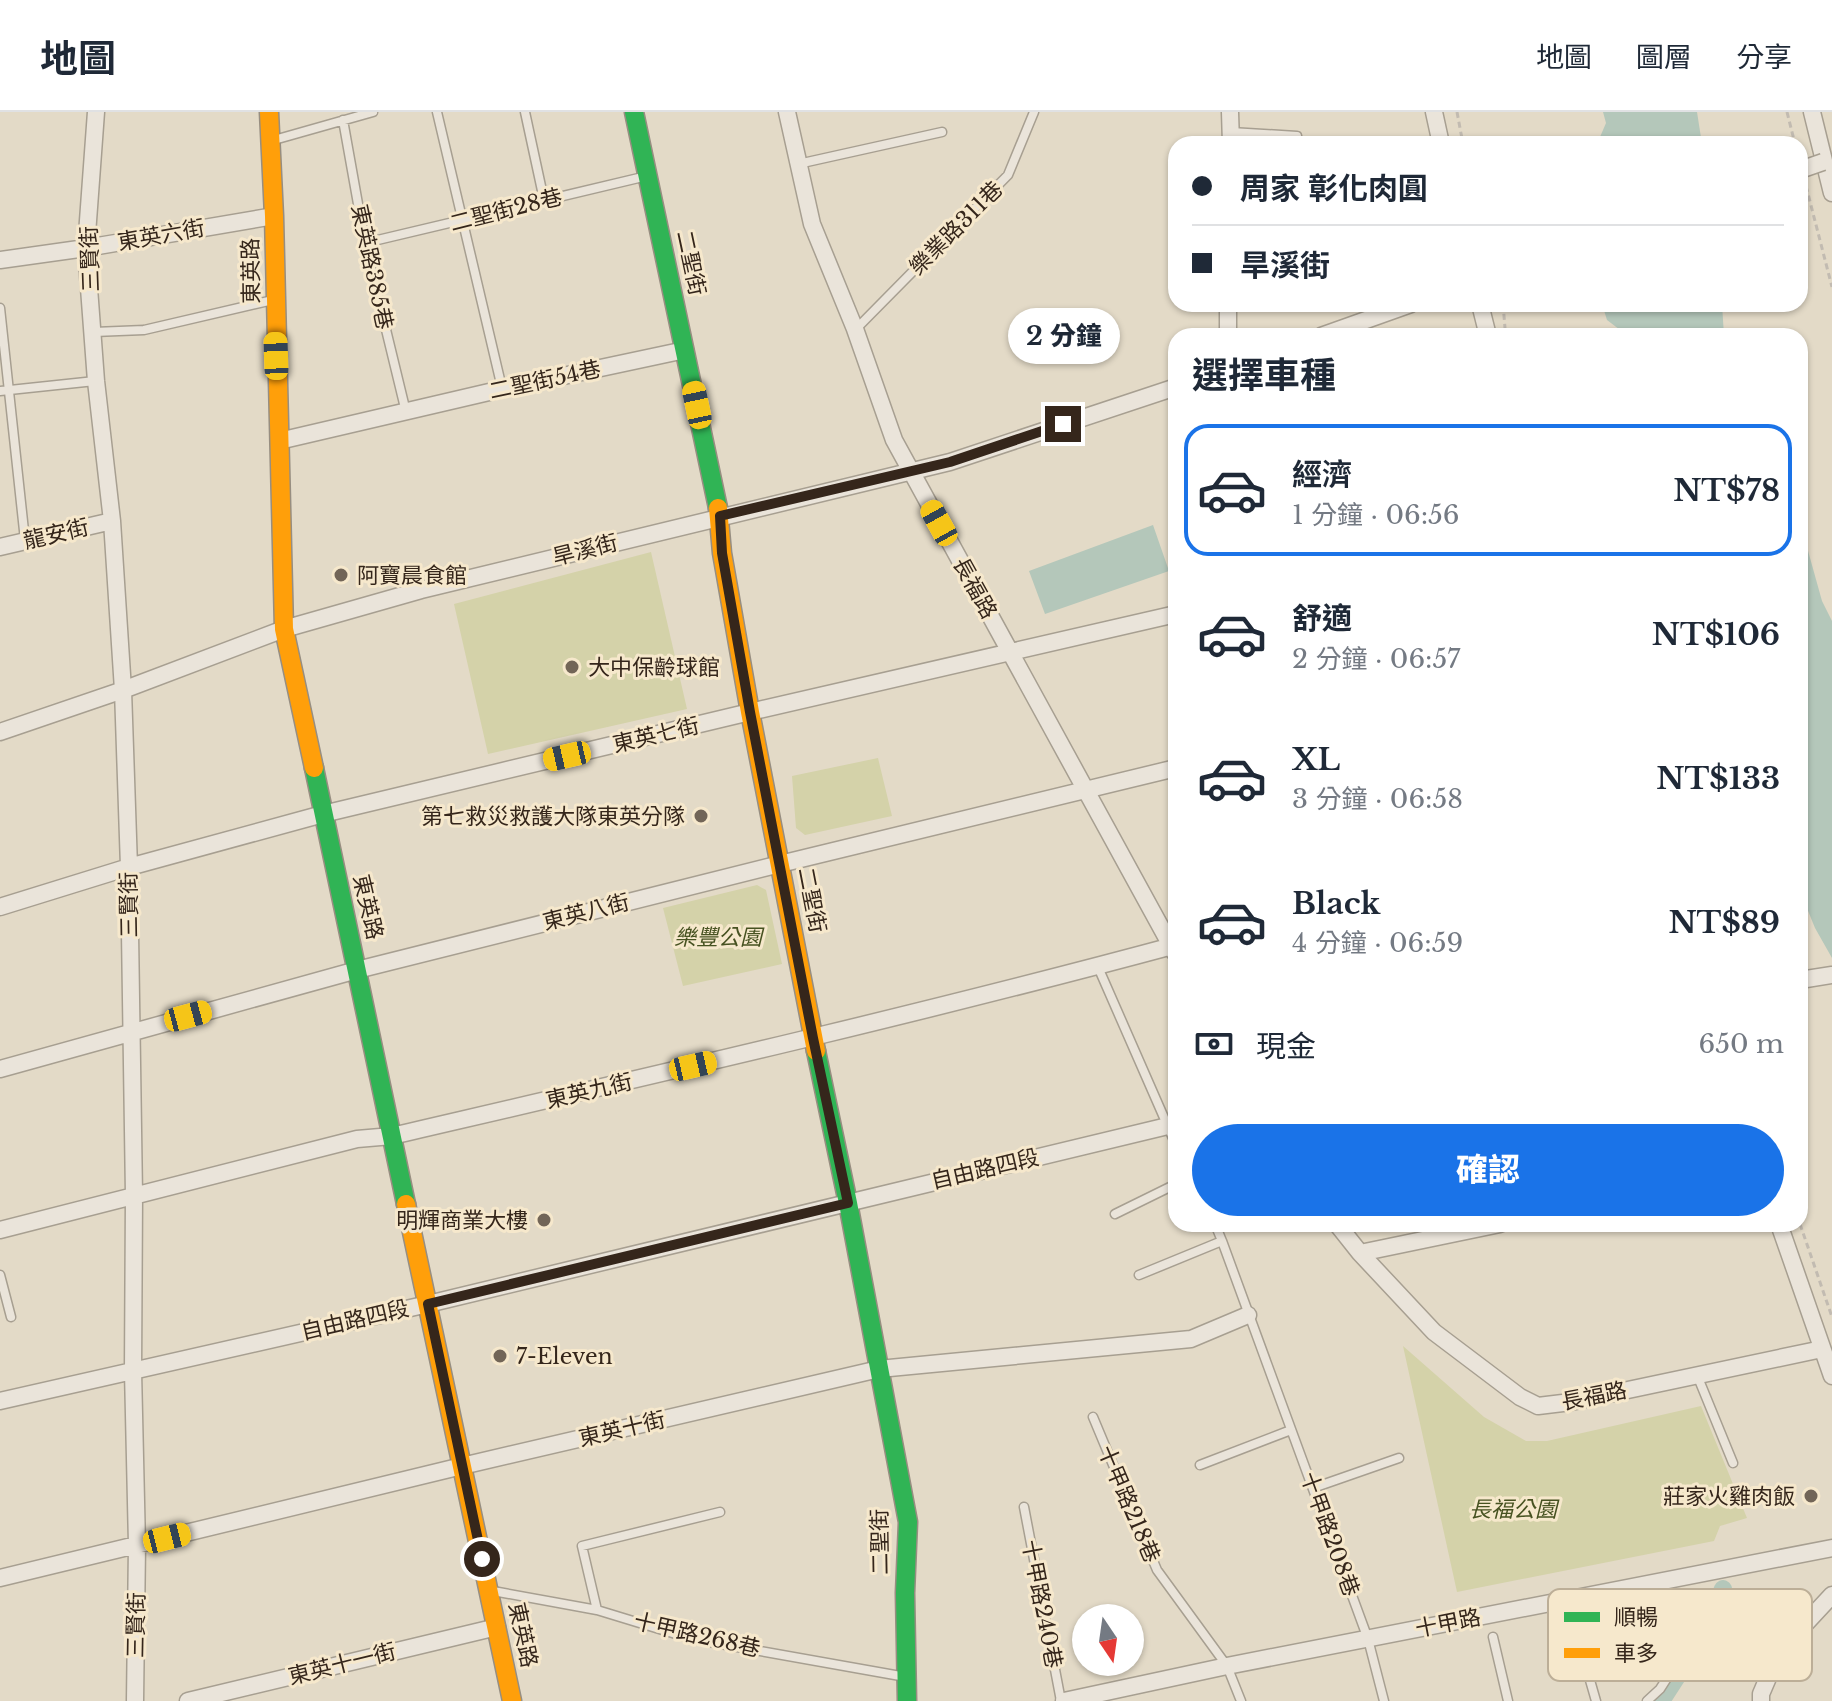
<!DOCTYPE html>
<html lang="zh-TW">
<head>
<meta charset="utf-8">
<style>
  body { margin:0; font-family:"Libre Baskerville","Noto Sans TC",serif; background:#f6f6f7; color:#1f2937; height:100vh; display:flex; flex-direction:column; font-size:30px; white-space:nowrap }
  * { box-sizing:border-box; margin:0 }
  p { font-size:26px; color:#747a83 }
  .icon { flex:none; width:44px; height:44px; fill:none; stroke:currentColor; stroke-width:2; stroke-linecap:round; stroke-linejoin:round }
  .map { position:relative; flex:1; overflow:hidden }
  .sheet { position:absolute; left:1168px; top:216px; width:640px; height:904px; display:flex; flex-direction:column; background:#fff; border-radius:24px; box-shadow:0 2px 6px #0004 }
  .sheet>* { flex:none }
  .guide { position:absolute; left:1168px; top:24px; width:640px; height:176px; border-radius:24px; box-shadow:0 2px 6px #0004; display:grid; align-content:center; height:176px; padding:0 24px; background:#fff }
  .needle { width:52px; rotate:167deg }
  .tools { position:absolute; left:1072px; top:1492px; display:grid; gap:16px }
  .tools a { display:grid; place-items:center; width:72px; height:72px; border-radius:50%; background:#fff; box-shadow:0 2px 6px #0004; font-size:40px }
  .end { position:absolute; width:36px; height:36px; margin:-18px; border:10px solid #35261b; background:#fff; box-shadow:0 0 0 4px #fff }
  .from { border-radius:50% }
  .bubble { position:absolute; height:56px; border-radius:28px; background:#fff; box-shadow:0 2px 6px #0004; font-size:26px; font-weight:800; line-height:56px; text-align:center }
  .car { position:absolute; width:24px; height:48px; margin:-24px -12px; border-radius:10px; box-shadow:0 0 6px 2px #0007; background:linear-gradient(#f5c518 24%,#345 0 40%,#f5c518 0 76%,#345 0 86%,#f5c518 0) }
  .guide b { display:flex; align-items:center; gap:28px; height:76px; font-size:30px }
  .guide b+b { border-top:2px solid #e0e1e3 }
  .guide i { width:20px; height:20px; background:#1f2937 }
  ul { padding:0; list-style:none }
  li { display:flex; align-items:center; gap:24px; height:132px; margin:0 16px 12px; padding:0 8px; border:4px solid transparent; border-radius:24px }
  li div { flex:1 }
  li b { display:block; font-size:30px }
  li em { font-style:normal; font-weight:800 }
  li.active { border-color:#1a73e8 }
  li>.icon { width:72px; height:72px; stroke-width:1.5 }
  h2 { padding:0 24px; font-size:36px; line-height:96px }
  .pay { display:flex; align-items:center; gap:20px; height:88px; padding:0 24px; font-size:30px }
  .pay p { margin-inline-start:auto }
  .action { display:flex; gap:16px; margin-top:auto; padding:16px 24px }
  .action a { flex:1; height:92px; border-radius:48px; background:#1a73e8; color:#fff; font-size:32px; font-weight:800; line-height:92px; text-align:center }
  header { display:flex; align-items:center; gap:48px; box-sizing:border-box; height:112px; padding:0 40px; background:#fff; border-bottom:2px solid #e0e1e3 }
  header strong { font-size:38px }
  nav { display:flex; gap:44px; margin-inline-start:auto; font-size:28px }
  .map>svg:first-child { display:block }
</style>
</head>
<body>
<header>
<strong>地圖</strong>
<nav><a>地圖</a><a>圖層</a><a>分享</a></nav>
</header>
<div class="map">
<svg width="1832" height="1589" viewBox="0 0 1832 1589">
  <rect width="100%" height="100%" fill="#e3dac7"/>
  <path fill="#d4d2a9" d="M651,440L687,597L488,642L454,492Z
    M878,646L892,704L805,723L796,716L792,664Z
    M757,773L766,778L782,852L683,874L663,796Z
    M1403,1234L1484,1305L1526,1329H1547L1701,1294L1747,1406L1720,1414L1714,1429L1457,1480Z"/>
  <path fill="#b4c7ba" d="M1603,0H1697L1702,32H1597L1606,11Z
    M1602,192H1722L1724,224H1628L1607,208Z
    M1800,410L1822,489L1832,509V846L1815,816L1800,779Z
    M1153,413L1169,459L1045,502L1029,459Z"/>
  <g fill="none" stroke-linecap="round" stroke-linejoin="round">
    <path stroke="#b4c7ba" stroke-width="18" d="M1661,1589L1705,1521L1723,1477"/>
    <g stroke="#a79f91" stroke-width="11">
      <path id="lane" d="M437,0L502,276
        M525,0L544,88
        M343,8L365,131L406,300
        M1231,20L1297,24L1298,32
        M274,28L373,0
        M798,52L942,20
        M365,131L647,64
        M0,196L25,428
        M856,217L1008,63L1034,0
        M94,220L144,218L273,188
        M0,279L95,269
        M1098,855L1176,1033
        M1115,1102L1176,1072
        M1215,1112L1222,1129L1368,1527L1384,1589
        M0,1163L11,1205
        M1139,1163L1222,1129
        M1697,1263L1733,1351
        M1093,1305L1157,1458L1227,1554L1241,1589
        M1200,1353L1291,1318
        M1313,1376L1399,1346
        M1024,1395L1061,1589
        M493,1479L597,1498L692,1527L906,1565
        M597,1498L582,1434L720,1400
        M1573,1509L1596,1589
        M1493,1525L1508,1589
        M1647,1589L1660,1577L1692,1527"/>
    </g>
    <g stroke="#a79f91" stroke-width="19">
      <path id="street" d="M96,0L86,136L96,269L112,409L123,578L129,755L134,1083L133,1259L137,1433L135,1589
        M787,0L812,112L855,217L894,328L1175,841
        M1230,0L1231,32
        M1434,0L1441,32
        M1812,0L1832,81
        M0,148L86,136L274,104
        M1480,192L1488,224
        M1228,224V192
        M1321,224L1411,192
        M279,329L502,277L685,238
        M0,435L112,409
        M0,620L123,578L284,517L421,478L950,350L1176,275
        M0,795L129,755L323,702L750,600L1176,502
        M1800,868L1832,863
        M0,957L357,858L780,752L1176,656
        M1337,1112L1360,1141L1434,1220L1479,1254L1520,1285L1538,1294L1571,1290L1822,1237
        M1779,1112L1832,1264
        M0,1118L357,1027L392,1024C654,963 916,903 1176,833
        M1360,1141L1500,1112
        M0,1289L428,1192L1176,1012
        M0,1466L462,1354L879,1257L1191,1227L1248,1203
        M188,1589L497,1515
        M1064,1589L1227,1554L1832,1436
        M1761,1589V1582L1779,1540L1832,1483"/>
    </g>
    <g stroke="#978e81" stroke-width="21">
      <path id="fast" d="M634,0L718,396
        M314,656L406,1092
        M816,939L848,1091L908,1410L905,1481L907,1589"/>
    </g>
    <g stroke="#978e81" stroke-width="21">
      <path id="slow" d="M269,0L274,104L284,517L314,656
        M718,396L722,441L750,600L816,939
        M406,1092L512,1589"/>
    </g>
    <path stroke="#c2bbb1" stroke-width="3" stroke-dasharray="6 4" stroke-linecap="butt" d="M1457,0L1463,32
      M1787,0L1795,32
      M1806,74L1832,175
      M1503,192L1505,216
      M1800,1112L1832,1205"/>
    <use href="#lane" stroke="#eae4da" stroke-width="8"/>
    <use href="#street" stroke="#eae4da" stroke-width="16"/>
    <use href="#fast" stroke="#30b455" stroke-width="18"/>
    <use href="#slow" stroke="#ff9f0a" stroke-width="18"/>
    <g stroke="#a79f91" stroke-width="19" stroke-linecap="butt">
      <path id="street-bridge" d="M1800,58L1823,50"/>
    </g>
    <use href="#street-bridge" stroke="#eae4da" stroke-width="16"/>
  </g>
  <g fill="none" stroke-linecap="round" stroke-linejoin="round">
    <path stroke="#35261b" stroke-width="10" d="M482,1447L428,1192L848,1091L813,926L750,600L722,441L720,404L950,350L1063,312"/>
  </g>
  <g fill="#726557" stroke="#f6e8cc" stroke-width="3">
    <circle cx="341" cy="463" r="8"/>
    <circle cx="572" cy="555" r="8"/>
    <circle cx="701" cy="704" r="8"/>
    <circle cx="544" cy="1108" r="8"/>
    <circle cx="500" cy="1244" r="8"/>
    <circle cx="1811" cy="1384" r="8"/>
  </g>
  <g text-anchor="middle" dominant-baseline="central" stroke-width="6" stroke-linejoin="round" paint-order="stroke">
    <g font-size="22" fill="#35261b" stroke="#f6e8cc">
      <text transform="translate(506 98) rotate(-14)">二聖街28巷</text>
      <text transform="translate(956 116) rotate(-45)">樂業路311巷</text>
      <text transform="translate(161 123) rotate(-10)">東英六街</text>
      <text transform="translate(90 147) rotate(-92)">三賢街</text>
      <text transform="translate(691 151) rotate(78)">二聖街</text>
      <text transform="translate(372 155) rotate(78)">東英路385巷</text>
      <text transform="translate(251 159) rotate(-91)">東英路</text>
      <text transform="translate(545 268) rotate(-12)">二聖街54巷</text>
      <text transform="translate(56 422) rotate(-13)">龍安街</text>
      <text transform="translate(585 438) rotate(-14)">旱溪街</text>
      <text transform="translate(975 476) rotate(61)">長福路</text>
      <text transform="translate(656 623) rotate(-13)">東英七街</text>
      <text transform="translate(812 788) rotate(79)">二聖街</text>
      <text transform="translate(129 793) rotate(-91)">三賢街</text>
      <text transform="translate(368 795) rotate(77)">東英路</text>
      <text transform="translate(586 800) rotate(-14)">東英八街</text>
      <text transform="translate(589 979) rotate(-13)">東英九街</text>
      <text transform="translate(985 1057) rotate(-13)">自由路四段</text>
      <text transform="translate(355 1208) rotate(-13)">自由路四段</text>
      <text transform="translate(1594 1284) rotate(-11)">長福路</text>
      <text transform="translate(622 1317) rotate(-13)">東英十街</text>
      <text transform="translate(1129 1392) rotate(67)">十甲路218巷</text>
      <text transform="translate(1330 1422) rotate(70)">十甲路208巷</text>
      <text transform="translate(880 1430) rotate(-91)">二聖街</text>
      <text transform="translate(1042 1492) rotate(79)">十甲路240巷</text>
      <text transform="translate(1448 1511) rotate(-11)">十甲路</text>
      <text transform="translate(136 1513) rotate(-89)">三賢街</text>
      <text transform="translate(523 1523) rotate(78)">東英路</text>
      <text transform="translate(697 1523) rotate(13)">十甲路268巷</text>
      <text transform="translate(342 1552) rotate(-14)">東英十一街</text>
    </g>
    <g font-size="22" fill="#35261b" stroke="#f6e8cc" text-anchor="start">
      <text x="357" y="463">阿寶晨食館</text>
      <text x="588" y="555">大中保齡球館</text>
      <text x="685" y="704" text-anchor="end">第七救災救護大隊東英分隊</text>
      <text x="528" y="1108" text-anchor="end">明輝商業大樓</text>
      <text x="516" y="1244">7-Eleven</text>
      <text x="1795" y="1384" text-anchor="end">莊家火雞肉飯</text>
    </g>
    <g font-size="22" font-style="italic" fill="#475221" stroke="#f6e8cc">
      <text x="718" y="825">樂豐公園</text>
      <text x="1513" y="1397">長福公園</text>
    </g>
  </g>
  <rect x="1548" y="1477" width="264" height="92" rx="12" fill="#f6e8cc" stroke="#bcae97" stroke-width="2"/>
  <rect x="1564" y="1500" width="36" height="10" fill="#30b455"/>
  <rect x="1564" y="1536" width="36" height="10" fill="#ff9f0a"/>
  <g font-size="22" fill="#35261b">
    <text x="1614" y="1513">順暢</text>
    <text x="1614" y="1549">車多</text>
  </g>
</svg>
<div class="tools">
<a><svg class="needle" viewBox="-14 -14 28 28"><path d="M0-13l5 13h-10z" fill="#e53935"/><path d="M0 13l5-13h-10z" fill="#747a83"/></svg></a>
</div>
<i class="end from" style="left:482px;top:1447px"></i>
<i class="end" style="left:1063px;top:312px"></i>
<div class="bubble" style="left:1008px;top:196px;width:112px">2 分鐘</div>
<i class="car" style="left:276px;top:244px;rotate:358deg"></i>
<i class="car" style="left:697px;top:293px;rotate:348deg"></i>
<i class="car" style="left:939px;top:411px;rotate:331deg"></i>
<i class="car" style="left:567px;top:644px;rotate:257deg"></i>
<i class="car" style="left:188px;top:904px;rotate:75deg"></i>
<i class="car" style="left:693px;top:954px;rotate:77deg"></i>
<i class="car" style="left:167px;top:1426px;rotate:76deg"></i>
<div class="guide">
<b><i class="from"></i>周家 彰化肉圓</b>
<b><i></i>旱溪街</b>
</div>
<section class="sheet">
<h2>選擇車種</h2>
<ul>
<li class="active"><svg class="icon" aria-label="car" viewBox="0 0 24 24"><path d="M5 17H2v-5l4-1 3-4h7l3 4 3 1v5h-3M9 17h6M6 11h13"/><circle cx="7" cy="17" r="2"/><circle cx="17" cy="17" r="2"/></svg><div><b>經濟</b><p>1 分鐘 · 06:56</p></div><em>NT$78</em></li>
<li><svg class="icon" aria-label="car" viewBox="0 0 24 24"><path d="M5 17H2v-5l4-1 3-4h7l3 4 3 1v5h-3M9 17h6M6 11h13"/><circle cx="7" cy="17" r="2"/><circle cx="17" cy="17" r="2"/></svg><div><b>舒適</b><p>2 分鐘 · 06:57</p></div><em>NT$106</em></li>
<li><svg class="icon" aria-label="car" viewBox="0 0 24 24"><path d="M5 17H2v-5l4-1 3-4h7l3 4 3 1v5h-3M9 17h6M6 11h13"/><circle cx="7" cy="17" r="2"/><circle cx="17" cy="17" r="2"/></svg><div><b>XL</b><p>3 分鐘 · 06:58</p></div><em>NT$133</em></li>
<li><svg class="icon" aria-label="car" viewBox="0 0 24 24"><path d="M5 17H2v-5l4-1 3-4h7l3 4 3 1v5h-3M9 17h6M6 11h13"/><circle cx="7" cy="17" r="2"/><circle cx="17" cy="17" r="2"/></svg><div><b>Black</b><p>4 分鐘 · 06:59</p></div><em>NT$89</em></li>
</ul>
<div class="pay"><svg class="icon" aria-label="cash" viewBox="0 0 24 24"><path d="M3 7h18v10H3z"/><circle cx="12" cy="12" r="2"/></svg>現金<p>650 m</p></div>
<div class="action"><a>確認</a></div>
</section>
</div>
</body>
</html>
